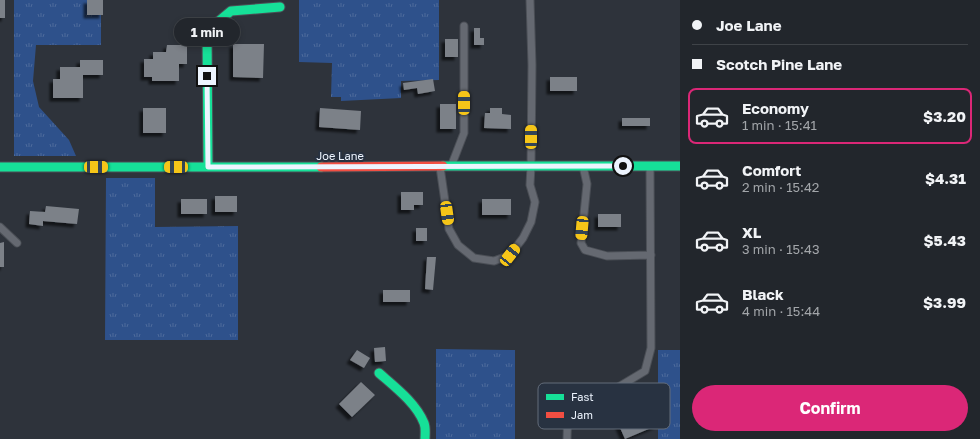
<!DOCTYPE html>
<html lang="en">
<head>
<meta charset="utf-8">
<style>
  body { margin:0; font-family:"Golos Text",sans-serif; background:#2e3238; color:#f1f3f6; height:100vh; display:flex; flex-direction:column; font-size:15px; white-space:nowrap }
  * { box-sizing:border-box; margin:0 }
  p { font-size:13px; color:#a2a5a9 }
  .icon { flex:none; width:22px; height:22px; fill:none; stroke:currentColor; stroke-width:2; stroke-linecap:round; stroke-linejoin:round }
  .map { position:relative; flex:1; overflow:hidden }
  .panel { display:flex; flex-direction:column; background:#22262c; width:300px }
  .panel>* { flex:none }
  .top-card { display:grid; align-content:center; height:88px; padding:0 12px; background:#22262c }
  .end { position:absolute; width:18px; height:18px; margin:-9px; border:5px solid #edf4fe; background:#111; box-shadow:0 0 0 2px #111 }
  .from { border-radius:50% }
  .bubble { position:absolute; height:28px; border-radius:14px; background:#22262c; box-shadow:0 2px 6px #0003,0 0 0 1px #3f4348; font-size:13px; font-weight:700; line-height:28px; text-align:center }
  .car { position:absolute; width:12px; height:24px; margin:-12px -6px; border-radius:5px; box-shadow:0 0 3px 1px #0007; background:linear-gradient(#f5c518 24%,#345 0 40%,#f5c518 0 76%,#345 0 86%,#f5c518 0) }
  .top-card b { display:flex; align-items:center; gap:14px; height:38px; font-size:15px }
  .top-card b+b { border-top:1px solid #3f4348 }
  .top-card i { width:10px; height:10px; background:#f1f3f6 }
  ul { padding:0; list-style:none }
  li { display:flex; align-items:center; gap:12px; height:56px; margin:0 8px 6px; padding:0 4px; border:2px solid transparent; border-radius:8px }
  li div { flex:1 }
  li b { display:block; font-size:15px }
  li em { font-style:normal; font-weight:700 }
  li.active { border-color:#db2777 }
  li>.icon { width:36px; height:36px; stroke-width:1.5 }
  .action { display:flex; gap:8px; margin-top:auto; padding:8px 12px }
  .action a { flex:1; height:46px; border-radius:24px; background:#db2777; color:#fff; font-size:16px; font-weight:700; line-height:46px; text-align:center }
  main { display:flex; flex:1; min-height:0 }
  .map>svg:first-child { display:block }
</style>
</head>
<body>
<main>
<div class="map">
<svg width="680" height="439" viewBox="0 0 680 439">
  <defs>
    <pattern id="grass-tufts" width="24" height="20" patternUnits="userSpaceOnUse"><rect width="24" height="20" fill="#2e518b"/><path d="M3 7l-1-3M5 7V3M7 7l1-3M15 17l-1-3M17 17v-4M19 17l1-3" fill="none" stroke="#4d6b9c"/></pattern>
    <filter id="shadow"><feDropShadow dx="-3.5" dy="3.5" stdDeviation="1" flood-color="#0009"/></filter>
  </defs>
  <rect width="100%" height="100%" fill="#2e333b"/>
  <path fill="url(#grass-tufts)" d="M14,0H101V45H36L33,81L39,107L69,140L76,156H14Z
    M299,0H439V80L401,81V98L341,101V97H331L332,63L299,62Z
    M106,178H155V227L238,226V340H105Z
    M436,349L515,350V439H436Z
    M658,350H680V439H658Z"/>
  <path fill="#7c8188" filter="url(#shadow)" d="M0,0H5V18H0Z
    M87,0H103V15H87Z
    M474,28H480V38H484V45H474Z
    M445,39H458V57H445Z
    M233,44H264L263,78L233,77Z
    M167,45H187V64H179V81H152V77H144V59H153V52H166Z
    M80,60H103V75H83V98H53V79H60V67H80Z
    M550,77H577V91H550Z
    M433,79L435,91L418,94L417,88L404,90L403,83Z
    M440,104H456V129H440Z
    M143,108H166V133H143Z
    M320,108L361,111L360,130L319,127Z
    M490,108H502V114L511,115V129L484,128L485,113H490Z
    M622,118H650V126H622Z
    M401,192H423V205H414V210H401Z
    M215,196H237V212H215Z
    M181,199H207V214H181Z
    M482,199H511V215H482Z
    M46,206L79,209L77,224L43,221V226L29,224L30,211L45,212Z
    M598,214H621V227H598Z
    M416,228H427V241H416Z
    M4,242V267H0V243Z
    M427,257H436L433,290L425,289Z
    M383,290H410V302H383Z
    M385,347L386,361L375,362L374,348Z
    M357,350L370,358L364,368L350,360Z
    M361,382L375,395L352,417L339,404Z
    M650,406L658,425L625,439L617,421Z"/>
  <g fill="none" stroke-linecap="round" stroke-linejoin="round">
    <g stroke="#4b4f56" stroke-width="9">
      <path id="lane" d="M452,164L464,133V26
        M583,166L587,184L581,243L585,250L607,256L651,255
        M440,167L449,229L458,245L474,258L494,261L510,255L523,238L531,222L535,202L530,185L531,166L532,65L530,0
        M0,227L17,243
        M567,439L568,409L610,392L645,371L651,348L650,166"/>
    </g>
    <g stroke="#4b4f56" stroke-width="11">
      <path id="fast" d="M443,166H680
        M0,167H321
        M208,167L207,31L231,11L280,7
        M379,373C395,387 416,403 424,423C426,428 425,434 425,439"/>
    </g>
    <g stroke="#4b4f56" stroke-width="11">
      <path id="jam" d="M321,167L443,166"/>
    </g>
    <use href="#lane" stroke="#656971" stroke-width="7"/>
    <use href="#fast" stroke="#16e098" stroke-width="9"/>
    <use href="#jam" stroke="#f24e42" stroke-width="9"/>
  </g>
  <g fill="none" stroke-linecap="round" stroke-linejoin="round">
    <path stroke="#edf4fe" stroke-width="5" d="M207,76L208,167L623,166"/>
  </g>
  <g text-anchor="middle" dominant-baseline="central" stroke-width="4" stroke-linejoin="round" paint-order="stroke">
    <g font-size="11" fill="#edf4fe" stroke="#283241">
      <text x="340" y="155">Joe Lane</text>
    </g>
  </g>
  <rect x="538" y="383" width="132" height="46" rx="6" fill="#283241" stroke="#636c7a" stroke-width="1"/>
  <rect x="546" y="394" width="18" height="6" fill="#16e098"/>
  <rect x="546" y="412" width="18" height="6" fill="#f24e42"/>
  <g font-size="11" fill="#edf4fe">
    <text x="571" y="401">Fast</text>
    <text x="571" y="419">Jam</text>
  </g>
</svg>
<i class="end from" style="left:623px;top:166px"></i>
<i class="end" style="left:207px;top:76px"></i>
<div class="bubble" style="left:174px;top:18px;width:66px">1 min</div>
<i class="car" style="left:464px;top:103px;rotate:0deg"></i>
<i class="car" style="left:531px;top:137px;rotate:0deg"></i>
<i class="car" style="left:96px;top:167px;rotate:90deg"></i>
<i class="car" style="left:176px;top:167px;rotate:270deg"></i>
<i class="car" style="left:447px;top:213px;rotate:172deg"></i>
<i class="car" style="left:582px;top:228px;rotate:185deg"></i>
<i class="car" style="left:510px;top:255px;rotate:38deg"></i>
</div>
<section class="panel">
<div class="top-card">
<b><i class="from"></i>Joe Lane</b>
<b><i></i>Scotch Pine Lane</b>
</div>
<ul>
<li class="active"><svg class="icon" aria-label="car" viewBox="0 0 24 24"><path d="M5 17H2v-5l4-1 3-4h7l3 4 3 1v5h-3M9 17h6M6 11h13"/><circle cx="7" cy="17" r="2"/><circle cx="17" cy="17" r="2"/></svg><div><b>Economy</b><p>1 min · 15:41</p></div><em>$3.20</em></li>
<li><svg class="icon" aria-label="car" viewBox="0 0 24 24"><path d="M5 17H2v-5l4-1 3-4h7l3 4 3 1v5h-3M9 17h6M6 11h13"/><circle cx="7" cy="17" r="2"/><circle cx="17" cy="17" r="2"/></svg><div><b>Comfort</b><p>2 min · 15:42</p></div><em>$4.31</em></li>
<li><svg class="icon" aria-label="car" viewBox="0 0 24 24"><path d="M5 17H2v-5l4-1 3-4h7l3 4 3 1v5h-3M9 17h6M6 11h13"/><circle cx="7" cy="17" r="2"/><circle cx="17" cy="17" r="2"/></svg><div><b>XL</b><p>3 min · 15:43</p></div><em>$5.43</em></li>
<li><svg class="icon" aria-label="car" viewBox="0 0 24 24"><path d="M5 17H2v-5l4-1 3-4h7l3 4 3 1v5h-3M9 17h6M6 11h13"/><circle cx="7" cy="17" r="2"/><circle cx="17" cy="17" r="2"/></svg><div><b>Black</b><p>4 min · 15:44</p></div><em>$3.99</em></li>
</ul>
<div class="action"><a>Confirm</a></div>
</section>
</main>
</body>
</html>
